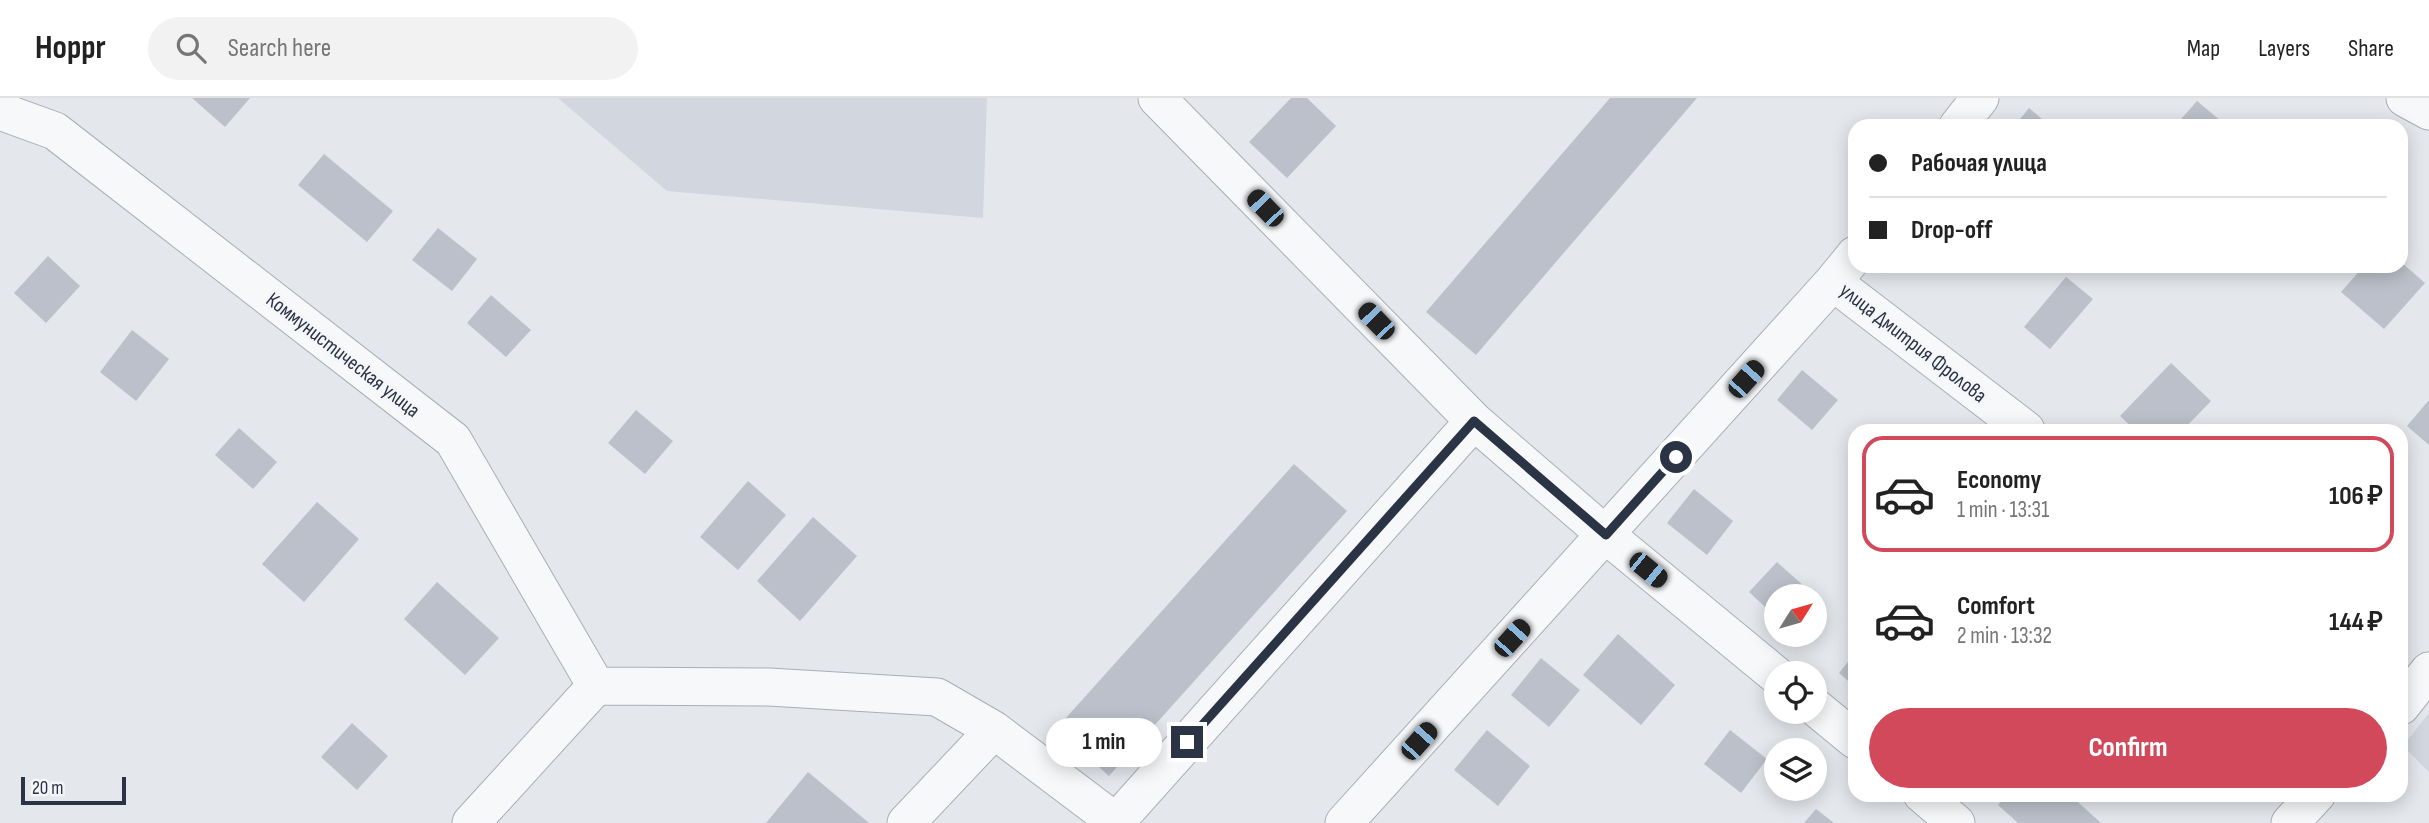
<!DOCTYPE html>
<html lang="en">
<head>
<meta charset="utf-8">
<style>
  body { margin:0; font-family:"Sofia Sans Condensed",sans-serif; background:#f2f2f2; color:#222; height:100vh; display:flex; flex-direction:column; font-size:26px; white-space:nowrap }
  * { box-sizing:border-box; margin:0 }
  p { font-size:23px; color:#767676 }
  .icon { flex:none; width:38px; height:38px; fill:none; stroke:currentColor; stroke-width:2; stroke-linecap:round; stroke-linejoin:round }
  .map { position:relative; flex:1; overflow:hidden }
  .details { position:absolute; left:1848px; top:326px; width:560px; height:378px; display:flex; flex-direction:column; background:#fff; border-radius:21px; box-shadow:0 4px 18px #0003 }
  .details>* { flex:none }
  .banner { position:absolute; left:1848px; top:21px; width:560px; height:154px; border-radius:21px; box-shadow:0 4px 18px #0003; display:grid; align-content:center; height:154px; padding:0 21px; background:#fff }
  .needle { width:46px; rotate:53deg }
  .tools { position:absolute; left:1764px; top:486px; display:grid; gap:14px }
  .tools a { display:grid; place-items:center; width:63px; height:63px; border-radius:50%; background:#fff; box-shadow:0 4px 18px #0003; font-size:35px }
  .scale { position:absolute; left:21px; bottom:18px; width:105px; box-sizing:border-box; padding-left:7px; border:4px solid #2b3445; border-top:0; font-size:19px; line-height:24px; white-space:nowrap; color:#2b3445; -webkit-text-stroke:5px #f4f6f9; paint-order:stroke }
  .end { position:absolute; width:32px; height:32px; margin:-16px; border:9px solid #2b3445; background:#fff; box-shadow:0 0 0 4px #fff }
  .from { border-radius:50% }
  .bubble { position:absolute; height:49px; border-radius:24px; background:#fff; box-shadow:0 4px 18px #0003; font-size:23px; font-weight:700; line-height:49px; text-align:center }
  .car { position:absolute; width:21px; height:42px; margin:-21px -10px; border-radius:9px; box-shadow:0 0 5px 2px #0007; background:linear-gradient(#222 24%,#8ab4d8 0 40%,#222 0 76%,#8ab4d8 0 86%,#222 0) }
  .banner b { display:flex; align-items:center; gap:24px; height:66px; font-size:26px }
  .banner b+b { border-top:2px solid #e0e0e0 }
  .banner i { width:18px; height:18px; background:#222 }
  ul { padding:12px 0 0; list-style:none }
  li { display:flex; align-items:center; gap:21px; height:116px; margin:0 14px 10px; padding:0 7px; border:4px solid transparent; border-radius:21px }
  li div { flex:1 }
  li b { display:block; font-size:26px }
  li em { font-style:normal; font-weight:700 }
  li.current { border-color:#d1495b }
  li>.icon { width:63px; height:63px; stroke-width:1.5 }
  .primary-button { display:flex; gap:14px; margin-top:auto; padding:14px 21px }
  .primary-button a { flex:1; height:80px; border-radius:42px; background:#d1495b; color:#fff; font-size:28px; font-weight:700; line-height:80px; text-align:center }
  header { display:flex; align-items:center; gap:42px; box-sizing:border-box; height:98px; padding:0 35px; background:#fff; border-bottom:2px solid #e0e0e0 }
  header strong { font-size:33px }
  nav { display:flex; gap:38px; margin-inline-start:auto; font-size:24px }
  .search { width:490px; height:63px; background:#f2f2f2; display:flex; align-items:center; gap:18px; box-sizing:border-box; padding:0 24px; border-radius:38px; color:#767676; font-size:26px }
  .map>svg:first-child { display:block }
</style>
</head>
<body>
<header>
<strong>Hoppr</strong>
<div class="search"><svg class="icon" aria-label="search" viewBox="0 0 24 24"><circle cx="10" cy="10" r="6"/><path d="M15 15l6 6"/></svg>Search here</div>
<nav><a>Map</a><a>Layers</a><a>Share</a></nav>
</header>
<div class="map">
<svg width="2429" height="725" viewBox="0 0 2429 725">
  <rect width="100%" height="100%" fill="#e4e7ec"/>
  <path fill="#d2d6de" d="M558,0H987L983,120L667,93Z
    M2429,615V674L2403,648Z"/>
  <path fill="#bbc0ca" d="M192,0H250L225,29Z
    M1291,0H1307L1336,28L1287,80L1249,44Z
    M1610,0H1697L1476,257L1426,214Z
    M2197,3L2227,28H2175Z
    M2029,10L2050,28H2018L2016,26Z
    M324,56L393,113L367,144L298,87Z
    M438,130L477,161L452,193L412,162Z
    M48,158L80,188L46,225L14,195Z
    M2401,164L2425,185L2384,231L2341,194L2364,168H2401Z
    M2066,179L2093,201L2050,251L2024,229Z
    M491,197L531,232L506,259L467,225Z
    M132,232L169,261L136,303L100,274Z
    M2171,265L2211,303L2183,332H2135L2120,318Z
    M1802,272L1838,302L1812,332L1777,302Z
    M2429,302V347L2407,328Z
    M636,312L673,343L645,376L608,345Z
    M239,330L277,364L253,391L215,357Z
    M1294,366L1347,413L1109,678L1056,631Z
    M748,383L786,417L738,472L700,439Z
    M1694,391L1733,423L1707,457L1667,425Z
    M317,404L359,441L304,504L262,466Z
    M813,419L857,458L800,523L757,483Z
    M1777,464L1813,496L1811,499H1776V519L1749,494Z
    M437,484L499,540L465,577L404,521Z
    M1618,536L1675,587L1641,627L1583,577Z
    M1855,555V589L1839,575Z
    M1541,560L1580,592L1549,629L1511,597Z
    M352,625L388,658L357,692L321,659Z
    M1487,632L1530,668L1498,708L1454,672Z
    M1730,632L1767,661L1741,695L1704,666Z
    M808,674L869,725H766Z
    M2007,696H2069L2101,725H2018L1998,707Z
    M1816,711L1834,725H1804Z"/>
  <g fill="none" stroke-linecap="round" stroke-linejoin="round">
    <g stroke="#a9aeb7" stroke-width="39">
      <path id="minor" d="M1157,0L1474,323L1606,437L1776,577
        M2405,0L2429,13
        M0,13L55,33L453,342L596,588
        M1958,28L1980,0
        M1833,184L2026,332
        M596,588L769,589L937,599L994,632L906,725
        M2401,608L2429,573
        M1815,609L1855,642
        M994,632L1116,724
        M1922,696L1956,725
        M471,725L596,588
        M1115,725L1474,323
        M1344,725L1833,184L1855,157
        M2290,725L2317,696"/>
    </g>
    <use href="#minor" stroke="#f7f8fa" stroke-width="37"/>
  </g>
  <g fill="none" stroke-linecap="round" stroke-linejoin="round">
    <path stroke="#2b3445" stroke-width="9" d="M1187,644L1474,323L1606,437L1676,359"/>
  </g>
  <g text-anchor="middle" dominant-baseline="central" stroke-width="6" stroke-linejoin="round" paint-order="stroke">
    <g font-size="21" fill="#2b3445" stroke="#f4f6f9">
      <text transform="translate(1913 245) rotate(38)">улица Дмитрия Фролова</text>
      <text transform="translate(343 257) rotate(38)">Коммунистическая улица</text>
    </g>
  </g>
</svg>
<div class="tools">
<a><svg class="needle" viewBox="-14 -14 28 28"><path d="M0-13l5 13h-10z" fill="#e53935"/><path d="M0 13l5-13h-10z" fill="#767676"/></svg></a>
<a><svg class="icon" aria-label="locate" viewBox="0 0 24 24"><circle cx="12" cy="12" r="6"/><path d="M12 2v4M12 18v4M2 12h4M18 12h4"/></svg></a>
<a><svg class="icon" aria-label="layers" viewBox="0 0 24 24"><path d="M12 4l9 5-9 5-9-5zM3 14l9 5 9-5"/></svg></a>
</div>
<div class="scale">20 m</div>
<i class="end from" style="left:1676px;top:359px"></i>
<i class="end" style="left:1187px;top:644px"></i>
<div class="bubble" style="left:1046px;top:620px;width:116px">1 min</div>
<i class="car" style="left:1265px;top:110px;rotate:316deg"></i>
<i class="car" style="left:1376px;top:223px;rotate:316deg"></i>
<i class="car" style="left:1746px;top:281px;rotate:42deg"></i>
<i class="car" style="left:1648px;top:472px;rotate:129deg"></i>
<i class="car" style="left:1512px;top:540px;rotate:42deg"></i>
<i class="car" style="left:1419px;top:643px;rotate:42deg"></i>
<div class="banner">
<b><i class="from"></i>Рабочая улица</b>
<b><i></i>Drop-off</b>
</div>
<section class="details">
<ul>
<li class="current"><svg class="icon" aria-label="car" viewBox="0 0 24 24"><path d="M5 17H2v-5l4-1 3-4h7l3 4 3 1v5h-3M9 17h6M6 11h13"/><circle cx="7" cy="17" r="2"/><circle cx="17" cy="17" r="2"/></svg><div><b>Economy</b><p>1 min · 13:31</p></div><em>106 ₽</em></li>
<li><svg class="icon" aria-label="car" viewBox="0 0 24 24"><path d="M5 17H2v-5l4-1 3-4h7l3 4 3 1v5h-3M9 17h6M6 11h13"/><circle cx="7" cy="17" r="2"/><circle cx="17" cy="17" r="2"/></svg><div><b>Comfort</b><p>2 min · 13:32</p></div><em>144 ₽</em></li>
</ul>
<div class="primary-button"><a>Confirm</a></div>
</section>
</div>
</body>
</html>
